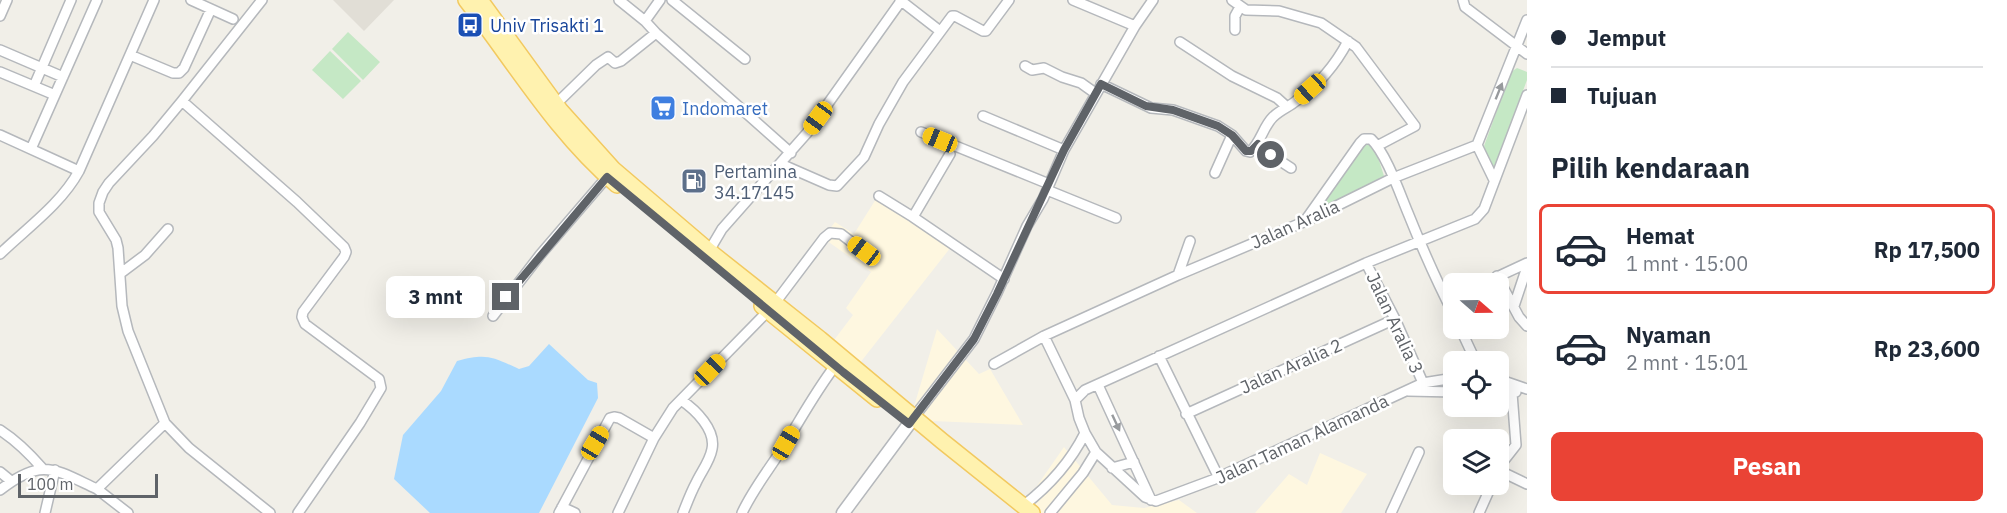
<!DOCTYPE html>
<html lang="id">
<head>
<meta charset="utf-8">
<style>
  body { margin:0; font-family:"IBM Plex Sans",sans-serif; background:#f2f2f3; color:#1f2937; height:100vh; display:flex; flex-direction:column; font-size:22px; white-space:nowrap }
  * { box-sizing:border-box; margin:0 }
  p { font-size:20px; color:#747a83 }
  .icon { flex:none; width:33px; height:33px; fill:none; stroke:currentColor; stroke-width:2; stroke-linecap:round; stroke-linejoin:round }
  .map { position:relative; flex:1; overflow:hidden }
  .side { display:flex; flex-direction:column; background:#fff; width:480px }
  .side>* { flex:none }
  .hud { display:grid; align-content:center; height:132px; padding:0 24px; background:#fff }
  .needle { width:39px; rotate:110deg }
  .fabs { position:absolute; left:1443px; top:273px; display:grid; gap:12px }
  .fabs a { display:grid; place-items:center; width:66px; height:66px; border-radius:9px; background:#fff; box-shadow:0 6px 24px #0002; font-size:30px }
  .scale { position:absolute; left:18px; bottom:15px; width:140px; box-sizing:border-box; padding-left:6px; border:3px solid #5f6368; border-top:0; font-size:16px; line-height:21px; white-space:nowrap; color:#5f6368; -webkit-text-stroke:4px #fff; paint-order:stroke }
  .end { position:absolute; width:27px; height:27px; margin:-14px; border:8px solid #5f6368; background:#fff; box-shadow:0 0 0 3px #fff }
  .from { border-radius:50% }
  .bubble { position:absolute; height:42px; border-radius:9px; background:#fff; box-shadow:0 6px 24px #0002; font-size:20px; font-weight:700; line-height:42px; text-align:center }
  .car { position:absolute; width:18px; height:36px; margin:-18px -9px; border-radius:8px; box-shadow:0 0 4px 2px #0007; background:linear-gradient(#f5c518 24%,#345 0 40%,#f5c518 0 76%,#345 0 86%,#f5c518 0) }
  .hud b { display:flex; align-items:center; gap:21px; height:57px; font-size:22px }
  .hud b+b { border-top:2px solid #e0e1e3 }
  .hud i { width:15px; height:15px; background:#1f2937 }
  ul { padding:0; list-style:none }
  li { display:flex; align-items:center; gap:18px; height:90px; margin:0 12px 9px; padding:0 12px; border:3px solid transparent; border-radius:9px }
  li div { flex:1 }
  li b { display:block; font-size:22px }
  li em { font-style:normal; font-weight:700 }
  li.active { border-color:#ea4335 }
  li>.icon { width:54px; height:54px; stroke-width:1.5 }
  h2 { padding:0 24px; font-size:27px; line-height:72px }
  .cta { display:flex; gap:12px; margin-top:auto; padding:12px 24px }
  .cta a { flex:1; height:69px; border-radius:9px; background:#ea4335; color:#fff; font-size:24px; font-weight:700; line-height:69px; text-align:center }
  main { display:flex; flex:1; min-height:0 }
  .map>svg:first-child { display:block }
</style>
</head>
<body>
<main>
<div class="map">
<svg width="1527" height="513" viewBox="0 0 1527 513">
  <rect width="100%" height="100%" fill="#f1efe8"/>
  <path fill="#fef7e0" d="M876,199L951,247L856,368L828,348L853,315L846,308L871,272L823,238L835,222L854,234Z
    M937,329L979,374L990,369L1023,425L910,420Z
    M1064,447L1112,505L1144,508L1179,500L1197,513H1032L1023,506Z
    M1320,453L1367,474L1341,513H1255L1289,474L1307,485Z"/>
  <path fill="#e1ded6" d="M333,0H394L364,31Z"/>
  <path fill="#c5e8c5" d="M348,32L380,62L363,80L332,49Z
    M330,51L361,81L343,99L312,70Z
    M1517,68L1527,72V80L1495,166H1491L1484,146L1511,72Z
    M1364,141L1374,145L1385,179L1317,212Z"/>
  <path fill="#aadaff" d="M549,344L588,380L597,383L598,398L539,513H430L394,479L403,435L441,391L457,361C487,353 492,357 519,369L529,366Z"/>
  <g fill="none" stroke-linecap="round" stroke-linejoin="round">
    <g stroke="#b5b8bc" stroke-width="12">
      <path id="minor" d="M191,0L233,19
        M262,0L182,101L153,136L109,183L103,192L99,203V212L116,240L118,248L122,306L128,331L165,423L189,448L270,513
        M619,0L645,21L656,33L791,153
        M672,0L745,59
        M900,0L940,31
        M1073,0L1135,26
        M1232,0L1246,10L1279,11L1321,23L1356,47L1415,126L1377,146
        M1463,0L1465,7L1527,54
        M0,16L7,0
        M645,21L660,0
        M1235,30V16L1240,7
        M1180,42L1232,76L1277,98L1287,107
        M0,50L63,77
        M130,55L173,73H179L184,68L211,9
        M1025,66L1032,70L1044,68L1062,77L1081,83L1095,93
        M0,72L55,95
        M1101,84L1151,108L1173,110L1218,126L1232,135L1246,151L1250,152C1261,142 1263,127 1273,117C1280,110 1289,107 1296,101C1317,86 1336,64 1348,41
        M34,86L71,0
        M182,101L297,202L344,247L346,252L344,257L303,312L302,317L305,324L379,379L381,388L360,423L298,513
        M556,104L596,65L608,57L615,63L621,61L656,33
        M983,116L1064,150
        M921,132L1049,184
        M0,135L79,171L154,0
        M1258,144L1271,155L1291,168
        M1477,145L1494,180
        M31,149L97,0
        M781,164L829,185L837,186L864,157L879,124L903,82L952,16H955L983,31H986L1009,0
        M1215,173L1232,135
        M1047,190L1116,218
        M879,196L913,217L1004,279
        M913,217L950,154
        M1307,218L1360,143L1364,139H1371C1386,153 1400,194 1408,213C1422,248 1437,282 1454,315
        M709,251L722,229L807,133L901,1
        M0,254C27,228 61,204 79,171
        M1366,263L1395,319L1423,383
        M121,273L145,255L168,229
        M1178,275L1190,241
        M1497,276L1519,317L1527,326
        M1482,284L1527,263
        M775,303L824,238L830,233L841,234L863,251
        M1514,306L1527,267
        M493,316L540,255L607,177
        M1460,328L1476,362
        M1044,336L1075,400L1079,418L1085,433L1096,452L1145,497L1156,501L1215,479L1423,383L1454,378
        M1159,356L1219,478
        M994,364L1044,336L1178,275L1306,221L1393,178L1477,145L1527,20
        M1498,379L1527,389
        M1098,385L1151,500
        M1408,391L1454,392
        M1498,392H1516
        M681,400C696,410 716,430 712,449C710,461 701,472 696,483C691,492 687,503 683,513
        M1075,400L1085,390L1366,263L1475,219L1484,209L1527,95
        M1186,414L1395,319
        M914,417L974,339L997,293L1027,226L1043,199L1064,150L1135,26L1153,0
        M0,430C17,441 29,453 42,468
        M1112,468L1134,462
        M1498,468L1516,445L1512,393
        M1498,470L1527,484
        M0,472L11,481
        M0,490C42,457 54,469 97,489
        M1023,506C1049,486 1070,463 1085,433
        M562,507L575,513
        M45,513L55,470
        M128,513L97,489L165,423
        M559,513L610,418L614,417L619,418L654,438
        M618,513L654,438L673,408L768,311
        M742,513C754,487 772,466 787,441C803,415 816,391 835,366
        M1050,513L1083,473L1096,452
        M1391,513L1419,452
        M1479,513L1492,484"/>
    </g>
    <g stroke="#b5b8bc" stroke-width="15">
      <path id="tertiary" d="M843,513L909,424"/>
    </g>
    <g stroke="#f2c960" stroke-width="18">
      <path id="primary" d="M466,0C515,63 556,133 617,185
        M480,0L560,110L613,169L709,251L820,339L942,441L1032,513
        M762,306L877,399"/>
    </g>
    <use href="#minor" stroke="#fff" stroke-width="9"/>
    <use href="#tertiary" stroke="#fff" stroke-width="12"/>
    <use href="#primary" stroke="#fff2af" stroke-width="15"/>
  </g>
  <defs><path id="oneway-solid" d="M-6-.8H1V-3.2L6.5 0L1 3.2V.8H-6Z" transform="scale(1.5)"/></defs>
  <g fill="#979a9d">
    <use href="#oneway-solid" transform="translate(1499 91) rotate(-68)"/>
    <use href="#oneway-solid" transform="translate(1116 423) rotate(65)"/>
  </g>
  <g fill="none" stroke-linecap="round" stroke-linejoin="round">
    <path stroke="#5f6368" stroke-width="8" d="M506,297L607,177L843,372L909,424L974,339L997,294L1064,150L1101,84L1146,106L1173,110L1218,126L1232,135L1246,151H1251L1258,144L1271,155"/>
  </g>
  <defs>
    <g id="bus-square" transform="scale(1.35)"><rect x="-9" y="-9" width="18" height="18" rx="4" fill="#1a4fb4" stroke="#fff"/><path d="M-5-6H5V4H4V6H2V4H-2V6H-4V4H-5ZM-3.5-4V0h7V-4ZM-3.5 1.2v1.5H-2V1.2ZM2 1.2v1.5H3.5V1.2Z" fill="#fff"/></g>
    <g id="supermarket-square" transform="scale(1.35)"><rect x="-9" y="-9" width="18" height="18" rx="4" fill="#3f7fe0" stroke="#fff"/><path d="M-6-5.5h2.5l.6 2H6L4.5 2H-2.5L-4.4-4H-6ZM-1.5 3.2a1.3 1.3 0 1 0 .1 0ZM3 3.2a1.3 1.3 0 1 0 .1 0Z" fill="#fff"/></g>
    <g id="fuel-square" transform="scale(1.35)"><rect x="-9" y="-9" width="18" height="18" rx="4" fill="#5c6f8a" stroke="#fff"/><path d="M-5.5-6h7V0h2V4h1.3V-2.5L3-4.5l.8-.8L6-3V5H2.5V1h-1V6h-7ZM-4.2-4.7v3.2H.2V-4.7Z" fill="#fff"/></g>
  </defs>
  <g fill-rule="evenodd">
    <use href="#bus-square" x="470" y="25"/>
    <use href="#supermarket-square" x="663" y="108"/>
    <use href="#fuel-square" x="694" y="181"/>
  </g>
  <g text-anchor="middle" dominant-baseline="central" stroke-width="5" stroke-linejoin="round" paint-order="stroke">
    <g font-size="18" fill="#164399" stroke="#fff" text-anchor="start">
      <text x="490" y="25">Univ Trisakti 1</text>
    </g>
    <g font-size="18" fill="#366cbe" stroke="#fff" text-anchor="start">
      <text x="682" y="108">Indomaret</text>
    </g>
    <g font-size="18" fill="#4e5e75" stroke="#fff" text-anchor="start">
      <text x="714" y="171">Pertamina<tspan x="714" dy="21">34.17145</tspan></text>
    </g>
    <g font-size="18" fill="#5f6368" stroke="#fff">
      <text transform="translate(1295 224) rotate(-24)">Jalan Aralia</text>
      <text transform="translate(1395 323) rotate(65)">Jalan Aralia 3</text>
      <text transform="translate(1291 366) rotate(-24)">Jalan Aralia 2</text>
      <text transform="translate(1302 439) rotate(-25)">Jalan Taman Alamanda</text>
    </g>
  </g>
</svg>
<div class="fabs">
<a><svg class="needle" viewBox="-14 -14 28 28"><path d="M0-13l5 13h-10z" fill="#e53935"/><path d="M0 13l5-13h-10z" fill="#747a83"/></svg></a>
<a><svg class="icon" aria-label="locate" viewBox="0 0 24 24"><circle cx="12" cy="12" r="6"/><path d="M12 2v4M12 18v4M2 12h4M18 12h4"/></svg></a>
<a><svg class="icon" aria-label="layers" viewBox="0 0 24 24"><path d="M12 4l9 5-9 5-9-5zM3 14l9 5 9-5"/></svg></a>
</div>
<div class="scale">100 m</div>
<i class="end from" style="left:1271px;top:155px"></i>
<i class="end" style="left:506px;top:297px"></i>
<div class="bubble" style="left:386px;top:276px;width:99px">3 mnt</div>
<i class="car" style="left:1310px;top:89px;rotate:228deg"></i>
<i class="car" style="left:818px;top:118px;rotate:216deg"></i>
<i class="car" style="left:940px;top:140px;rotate:292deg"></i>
<i class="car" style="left:864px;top:251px;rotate:307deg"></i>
<i class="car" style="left:710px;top:370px;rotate:44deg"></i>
<i class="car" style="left:595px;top:443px;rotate:31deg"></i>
<i class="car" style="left:786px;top:443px;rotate:30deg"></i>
</div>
<section class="side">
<div class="hud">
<b><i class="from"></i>Jemput</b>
<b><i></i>Tujuan</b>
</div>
<h2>Pilih kendaraan</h2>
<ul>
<li class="active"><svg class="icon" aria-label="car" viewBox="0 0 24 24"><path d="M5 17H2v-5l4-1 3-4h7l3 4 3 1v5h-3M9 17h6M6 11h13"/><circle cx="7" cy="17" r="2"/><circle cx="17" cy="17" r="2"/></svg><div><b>Hemat</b><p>1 mnt · 15:00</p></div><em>Rp 17,500</em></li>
<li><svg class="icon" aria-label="car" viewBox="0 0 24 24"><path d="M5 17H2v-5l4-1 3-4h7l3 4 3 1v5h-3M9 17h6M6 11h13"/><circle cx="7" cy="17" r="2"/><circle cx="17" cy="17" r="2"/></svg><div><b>Nyaman</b><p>2 mnt · 15:01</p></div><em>Rp 23,600</em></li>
</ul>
<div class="cta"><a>Pesan</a></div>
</section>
</main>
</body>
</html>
